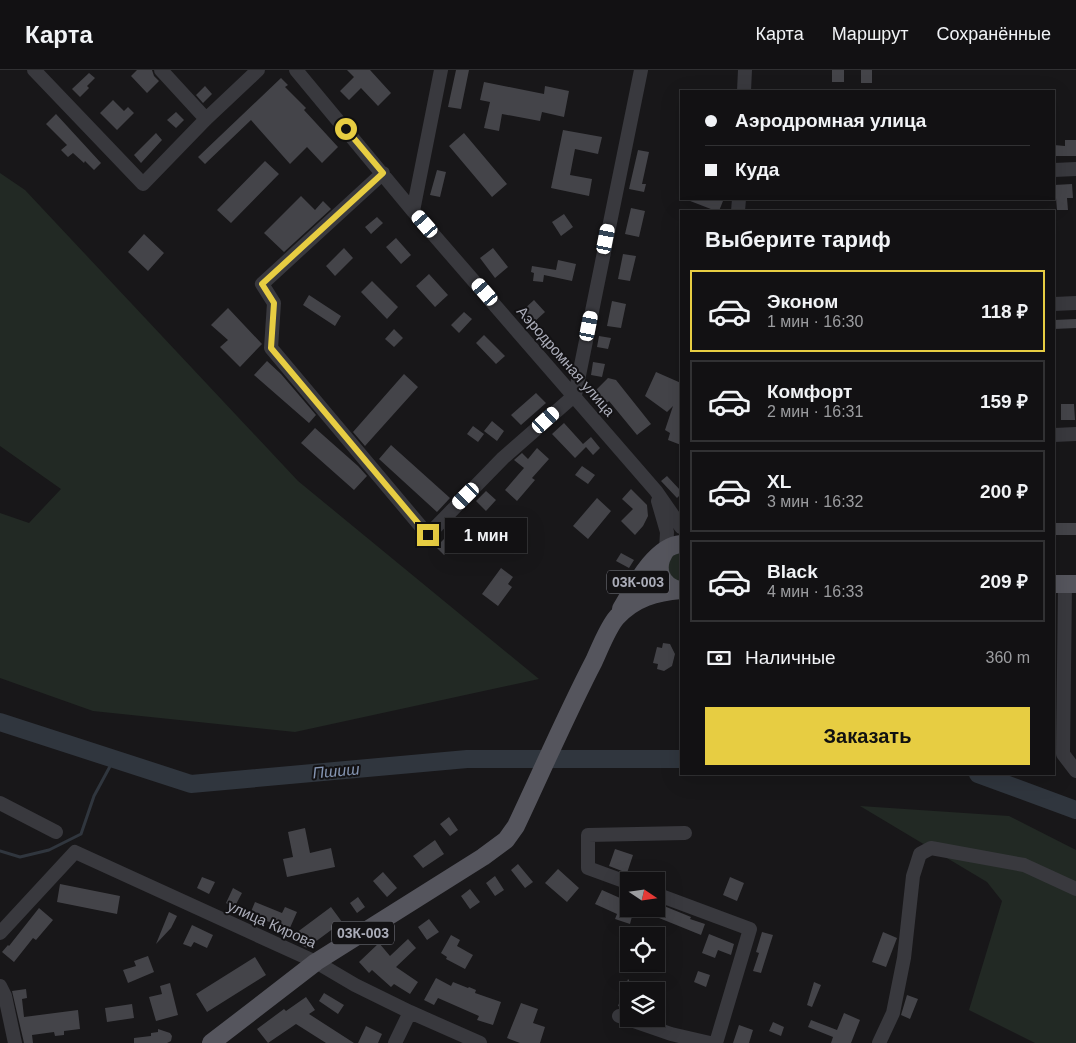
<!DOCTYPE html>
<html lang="ru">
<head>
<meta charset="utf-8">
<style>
  body { margin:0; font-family:Arial,sans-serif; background:#1f1f21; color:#f1f3f6; height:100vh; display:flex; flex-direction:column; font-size:19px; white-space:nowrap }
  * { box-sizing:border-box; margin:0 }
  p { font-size:16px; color:#9c9da0 }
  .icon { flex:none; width:28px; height:28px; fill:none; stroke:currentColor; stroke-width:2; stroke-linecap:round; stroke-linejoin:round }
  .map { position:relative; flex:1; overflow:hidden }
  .side { position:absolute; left:680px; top:140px; width:375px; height:565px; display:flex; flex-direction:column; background:#121113; border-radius:0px; box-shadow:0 5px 20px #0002,0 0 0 1px #313133 }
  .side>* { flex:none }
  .guide { position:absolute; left:680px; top:20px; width:375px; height:110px; border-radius:0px; box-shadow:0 5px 20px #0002,0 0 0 1px #313133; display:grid; align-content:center; height:110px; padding:0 25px; background:#121113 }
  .needle { width:32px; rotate:103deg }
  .controls { position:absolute; left:620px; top:802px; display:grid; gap:10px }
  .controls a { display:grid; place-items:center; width:45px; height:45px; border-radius:0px; background:#121113; box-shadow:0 5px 20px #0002,0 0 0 1px #313133; font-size:25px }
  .end { position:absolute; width:22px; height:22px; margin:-11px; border:6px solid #e7cd42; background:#111; box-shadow:0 0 0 2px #111 }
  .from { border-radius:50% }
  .bubble { position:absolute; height:35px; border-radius:0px; background:#121113; box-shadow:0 5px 20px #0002,0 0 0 1px #313133; font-size:16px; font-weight:600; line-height:35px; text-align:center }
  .car { position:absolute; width:15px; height:30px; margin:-15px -8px; border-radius:6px; box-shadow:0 0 4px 1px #0007; background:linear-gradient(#fff 24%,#345 0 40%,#fff 0 76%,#345 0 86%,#fff 0) }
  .guide b { display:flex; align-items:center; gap:18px; height:48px; font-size:19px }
  .guide b+b { border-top:1px solid #313133 }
  .guide i { width:12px; height:12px; background:#f1f3f6 }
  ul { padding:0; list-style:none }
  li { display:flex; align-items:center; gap:15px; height:82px; margin:0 10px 8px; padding:0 15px; border:2px solid #313133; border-radius:0px }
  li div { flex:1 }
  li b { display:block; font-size:19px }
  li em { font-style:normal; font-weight:600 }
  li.on { border-color:#e7cd42 }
  li>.icon { width:45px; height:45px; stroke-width:1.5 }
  h2 { padding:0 25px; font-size:22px; line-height:60px }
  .pay { display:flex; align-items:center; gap:12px; height:55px; padding:0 25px; font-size:19px }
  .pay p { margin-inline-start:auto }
  .button { display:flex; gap:10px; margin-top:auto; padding:10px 25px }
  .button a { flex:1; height:58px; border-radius:0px; background:#e7cd42; color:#111; font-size:20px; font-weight:600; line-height:58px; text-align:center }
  header { display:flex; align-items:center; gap:30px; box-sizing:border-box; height:70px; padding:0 25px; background:#121113; border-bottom:1px solid #313133 }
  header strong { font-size:24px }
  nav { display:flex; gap:28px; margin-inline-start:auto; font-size:18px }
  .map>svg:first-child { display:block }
</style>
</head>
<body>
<header>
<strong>Карта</strong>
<nav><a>Карта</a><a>Маршрут</a><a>Сохранённые</a></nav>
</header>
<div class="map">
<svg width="1076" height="973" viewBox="0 0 1076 973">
  <rect width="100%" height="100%" fill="#181719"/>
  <path fill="#222924" d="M0,103L25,120L298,411L539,609L295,662L93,641L0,608V443L29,453L61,419L0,376Z
    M681,481V512L673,510L667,504L668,487Z
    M860,736L1009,746L1076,780V973H1035L969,940L1002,831L987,812Z"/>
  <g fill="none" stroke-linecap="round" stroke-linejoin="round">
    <path stroke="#30363e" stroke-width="3" d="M0,781L20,787L49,780L81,764L94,726L114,689"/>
    <path stroke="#30363e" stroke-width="18" d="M0,652L191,714L467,689H681
      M978,704L1076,740"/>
  </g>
  <path fill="#444449" d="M137,0H152L154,6L159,11L147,23L131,6Z
    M347,0H370L391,23L378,36L361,18L349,30L340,21L354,7Z
    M456,0H469L461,39L448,37Z
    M832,0H844V12H832Z
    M861,0H872V13H861Z
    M89,3L95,8L87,16L89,18L80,27L72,19Z
    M281,8L288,15L285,17L306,38L304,40L338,77L322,93L307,77L290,94L251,50L205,94L198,87Z
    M484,12L544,24L545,16L569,21L564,47L542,42L540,51L502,44L499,61L484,58L490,32L480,30Z
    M205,16L212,24L203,33L196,25Z
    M113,30L124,41L128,37L134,43L117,60L100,43Z
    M176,42L184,50L176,58L167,50Z
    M56,44L101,93L94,100L85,91L84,93L73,83L68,87L61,80L67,75L46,54Z
    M563,60L602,67L598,84L575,79L570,105L592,109L589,126L551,118Z
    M156,63L162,70L141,93L134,85Z
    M464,63L507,114L492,127L449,76Z
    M1065,70H1076V86H1054V75L1065,76Z
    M638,80L649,82L642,114H646L644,122L629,119Z
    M265,91L279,104L231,153L217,140Z
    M437,100L446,102L440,127L430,125Z
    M1072,114L1073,128H1067L1068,140H1057L1056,128H1054V115Z
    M301,126L315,140L323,131L331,139L284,182L264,163Z
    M685,129H716L723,131L719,141H716Z
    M631,138L645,141L639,167L625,164Z
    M564,144L573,157L561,166L552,152Z
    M377,147L383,153L371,164L365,157Z
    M144,164L164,183L148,201L128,182Z
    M396,168L411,185L401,194L386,177Z
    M344,178L353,188L335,206L326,196Z
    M493,178L508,197L495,208L480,188Z
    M623,184L636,186L630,211L618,209Z
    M558,190L576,194L572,211L544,205L543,212L533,211L534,203L531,202L532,196L556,200Z
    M429,204L448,225L435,237L416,216Z
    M372,211L398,237L387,249L361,222Z
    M309,225L341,246L335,256L303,235Z
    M534,230L545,242L533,253L522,241Z
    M612,231L626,234L621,258L607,256Z
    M228,238L262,274L240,297L220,277L228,270L211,255Z
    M464,242L472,249L459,263L451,255Z
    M1076,249V258L1054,259V250Z
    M394,259L403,268L394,277L385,269Z
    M484,265L505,286L496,294L476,273Z
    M599,266L611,268L608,279L597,277Z
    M267,291L281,304L316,345L309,353L254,305Z
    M593,292L605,294L602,307L591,305Z
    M656,302L681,313V375L668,370L670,363L665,360L673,336L667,342L645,326Z
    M404,304L418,317L365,376L353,362Z
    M608,308L616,310L651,354L637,365L609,331L607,333L595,321Z
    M536,323L546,333L521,355L511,345Z
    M1061,334H1074L1075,350H1061Z
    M492,351L504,361L497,371L484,361Z
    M564,353L583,374L591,367L600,378L593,385L586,377L575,388L552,364Z
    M473,356L484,364L478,372L467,364Z
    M315,358L358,396L367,406L354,420L301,373Z
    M391,375L450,428L437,442L379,389Z
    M537,378L549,389L532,408L535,410L517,431L505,420L524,398L514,390L522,383L528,389Z
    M582,396L595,405L588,414L575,405Z
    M667,406L681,421V424L677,428L661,411Z
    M631,419L647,435L648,446L643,456L635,465L621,451L633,439L622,429Z
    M486,421L496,430L486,441L476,431Z
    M597,428L611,441L588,469L573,456Z
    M1054,453H1076V465H1054Z
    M455,458L463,466L444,485L436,477Z
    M621,483L634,490L629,498L616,491Z
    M501,498L513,507L508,514L512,517L498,536L482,524Z
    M663,573L670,574L675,584L672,596L664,601L657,599L658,594L653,593L657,577L662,578Z
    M449,747L458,760L450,766L440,754Z
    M305,758L310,783L331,778L335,797L287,807L283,789L293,787L288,762Z
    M435,770L444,784L423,798L413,786Z
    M615,779L633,785L627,803L609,796Z
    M518,794L533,812L525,818L511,800Z
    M558,799L579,818L567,832L545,813Z
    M383,802L397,818L387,827L373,811Z
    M495,806L504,820L495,826L486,813Z
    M202,807L215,812L209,824L197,818Z
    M730,807L744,813L737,831L723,825Z
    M60,814L120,826L117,844L57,832Z
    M233,818L242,823L234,838L226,833Z
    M470,819L480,832L470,839L461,826Z
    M602,820L629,832V839H634L630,854L615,849L617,844L595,834Z
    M358,827L365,837L357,843L350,833Z
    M255,832L282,843L285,837L297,842L289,860L250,844Z
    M664,836L691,847L690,849L705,854L701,865L659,848Z
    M331,837L342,852L307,878L303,876L297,869L301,865L296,863Z
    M39,838L53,850L36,870L33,868L14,892L2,882L8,875L9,876Z
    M169,842L177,846L171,858L156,874Z
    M429,849L439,862L427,870L418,857Z
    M192,855L213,865L207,878L194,872L191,877L183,874Z
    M762,862L773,865L761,903L753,901L759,883L756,882Z
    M883,862L897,868L886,897L872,892Z
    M709,864L734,874L731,885L718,880L715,888L702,883Z
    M451,865L460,870L457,876L473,885L465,899L446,889L447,887L441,883Z
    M408,869L416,878L396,897L418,912L410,924L394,914L391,917L372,900L369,903L359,892L379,873L390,886Z
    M148,886L154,902L128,913L123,900L136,896L134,891Z
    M255,887L266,905L207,942L196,924Z
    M698,901L710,905L706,917L694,912Z
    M436,908L451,916L453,912L468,918L469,917L476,920L475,923L501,932L493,955L477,950L479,946L438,928L434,935L424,930Z
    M628,909L629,910V940L618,936Z
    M814,912L821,915L812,937L807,935Z
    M170,913L178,945L156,951L149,927L162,924L160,916Z
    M26,919L27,928L22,929L24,947L78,940L80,959L64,961V965L55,966L54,962L32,965L33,973H24L12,921Z
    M324,923L344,935L338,944L319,931Z
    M907,925L918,929L910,949L901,945Z
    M306,927L315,940L309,944L354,973H326L296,954L268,973L257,959L284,939L286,941Z
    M521,933L538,939L533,953L545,957L540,973H520L507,968Z
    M132,934L134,948L107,952L105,938Z
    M844,943L860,950L851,973H831L833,967L808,957L811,950L837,960Z
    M773,952L784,957L781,966L769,961Z
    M739,955L753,960L749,973H733Z
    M366,956L382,964L378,973H358Z
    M158,959L170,963L172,966L171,971L167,973H134V968L151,966V963L158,962Z"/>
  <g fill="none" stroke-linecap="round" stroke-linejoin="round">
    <path stroke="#39393e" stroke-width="14" d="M34,0L143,114L206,49L258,0
      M161,0L206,49
      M296,0L413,141L656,421L681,457
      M744,21L745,0
      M1054,100L1076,99
      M383,103L262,214L274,233L271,278L428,465L503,388L575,325L641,0
      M413,141L441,0
      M738,141L739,129
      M1054,234L1076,233
      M1054,365L1076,364
      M658,431L667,462L666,480
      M1065,514L1063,684L1076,701
      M0,733L56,762
      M629,813L588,798V765L685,763
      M656,824L750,859L716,973
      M0,863L75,782L316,892L355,915L410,942L480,973
      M0,916L5,926L15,973
      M619,946L671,964L710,973
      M395,973L410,942
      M879,973L893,943L904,888L913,806L920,784L931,778L1024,795L1076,819"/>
    <path stroke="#55555d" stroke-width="18" d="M666,480C654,497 660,515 679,520
      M1054,514H1076
      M621,539C633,519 654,476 681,474
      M211,973L316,892L483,787L506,770L516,756C542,701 566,645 594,591C600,578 608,557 617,547C635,528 656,522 681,520"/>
  </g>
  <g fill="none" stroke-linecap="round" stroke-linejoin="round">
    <path stroke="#e7cd42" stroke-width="6" d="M346,59L383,103L262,214L274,233L271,278L428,465"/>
  </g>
  <g text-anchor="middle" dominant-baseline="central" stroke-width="4" stroke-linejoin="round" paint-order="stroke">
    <g fill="#131214" stroke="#7d7e87" stroke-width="1">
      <rect x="607" y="500.5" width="62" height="23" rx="4"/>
      <rect x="332" y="851.5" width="62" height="23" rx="4"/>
    </g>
    <g font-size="14" font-weight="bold" fill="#aaacb8">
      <text x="638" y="512">03К-003</text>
      <text x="363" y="863">03К-003</text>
    </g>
    <g font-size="15" fill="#aaacb8" stroke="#131214">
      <text transform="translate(566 291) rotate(49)">Аэродромная улица</text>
      <text transform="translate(272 854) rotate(24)">улица Кирова</text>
    </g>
    <g font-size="16" font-style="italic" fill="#8494b1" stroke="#131214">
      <text transform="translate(336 701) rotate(-5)">Пшиш</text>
    </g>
  </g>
</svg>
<div class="controls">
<a><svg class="needle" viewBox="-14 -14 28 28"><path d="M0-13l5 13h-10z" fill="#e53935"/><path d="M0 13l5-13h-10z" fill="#9c9da0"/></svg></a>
<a><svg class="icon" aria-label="locate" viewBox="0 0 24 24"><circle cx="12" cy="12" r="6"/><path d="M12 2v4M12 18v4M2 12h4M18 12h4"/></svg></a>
<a><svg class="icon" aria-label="layers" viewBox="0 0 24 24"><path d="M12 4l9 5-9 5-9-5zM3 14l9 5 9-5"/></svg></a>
</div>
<i class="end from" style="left:346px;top:59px"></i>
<i class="end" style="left:428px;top:465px"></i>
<div class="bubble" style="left:445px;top:448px;width:82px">1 мин</div>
<i class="car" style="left:425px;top:154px;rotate:319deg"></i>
<i class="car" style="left:606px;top:169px;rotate:11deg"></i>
<i class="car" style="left:485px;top:222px;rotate:319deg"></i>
<i class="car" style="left:589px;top:256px;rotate:11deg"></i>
<i class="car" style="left:546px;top:350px;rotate:48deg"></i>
<i class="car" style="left:466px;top:426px;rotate:225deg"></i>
<div class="guide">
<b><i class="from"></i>Аэродромная улица</b>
<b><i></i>Куда</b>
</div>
<section class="side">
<h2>Выберите тариф</h2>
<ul>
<li class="on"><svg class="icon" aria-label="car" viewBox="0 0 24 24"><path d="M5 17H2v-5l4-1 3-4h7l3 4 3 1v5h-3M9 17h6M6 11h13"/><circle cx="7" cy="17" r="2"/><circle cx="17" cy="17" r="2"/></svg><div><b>Эконом</b><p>1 мин · 16:30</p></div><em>118 ₽</em></li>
<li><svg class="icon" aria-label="car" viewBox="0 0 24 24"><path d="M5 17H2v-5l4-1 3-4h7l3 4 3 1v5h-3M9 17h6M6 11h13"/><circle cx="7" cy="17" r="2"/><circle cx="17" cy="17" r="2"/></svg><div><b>Комфорт</b><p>2 мин · 16:31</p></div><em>159 ₽</em></li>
<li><svg class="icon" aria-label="car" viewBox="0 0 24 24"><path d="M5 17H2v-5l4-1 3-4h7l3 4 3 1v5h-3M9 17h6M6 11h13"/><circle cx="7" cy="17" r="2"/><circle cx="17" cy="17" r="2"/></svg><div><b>XL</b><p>3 мин · 16:32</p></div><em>200 ₽</em></li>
<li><svg class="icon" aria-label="car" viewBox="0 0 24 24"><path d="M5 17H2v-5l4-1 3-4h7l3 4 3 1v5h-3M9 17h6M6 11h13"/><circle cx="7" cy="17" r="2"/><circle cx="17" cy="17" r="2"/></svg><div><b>Black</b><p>4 мин · 16:33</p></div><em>209 ₽</em></li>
</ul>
<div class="pay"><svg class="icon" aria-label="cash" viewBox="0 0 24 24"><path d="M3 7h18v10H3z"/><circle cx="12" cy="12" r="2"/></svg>Наличные<p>360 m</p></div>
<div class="button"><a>Заказать</a></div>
</section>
</div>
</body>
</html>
